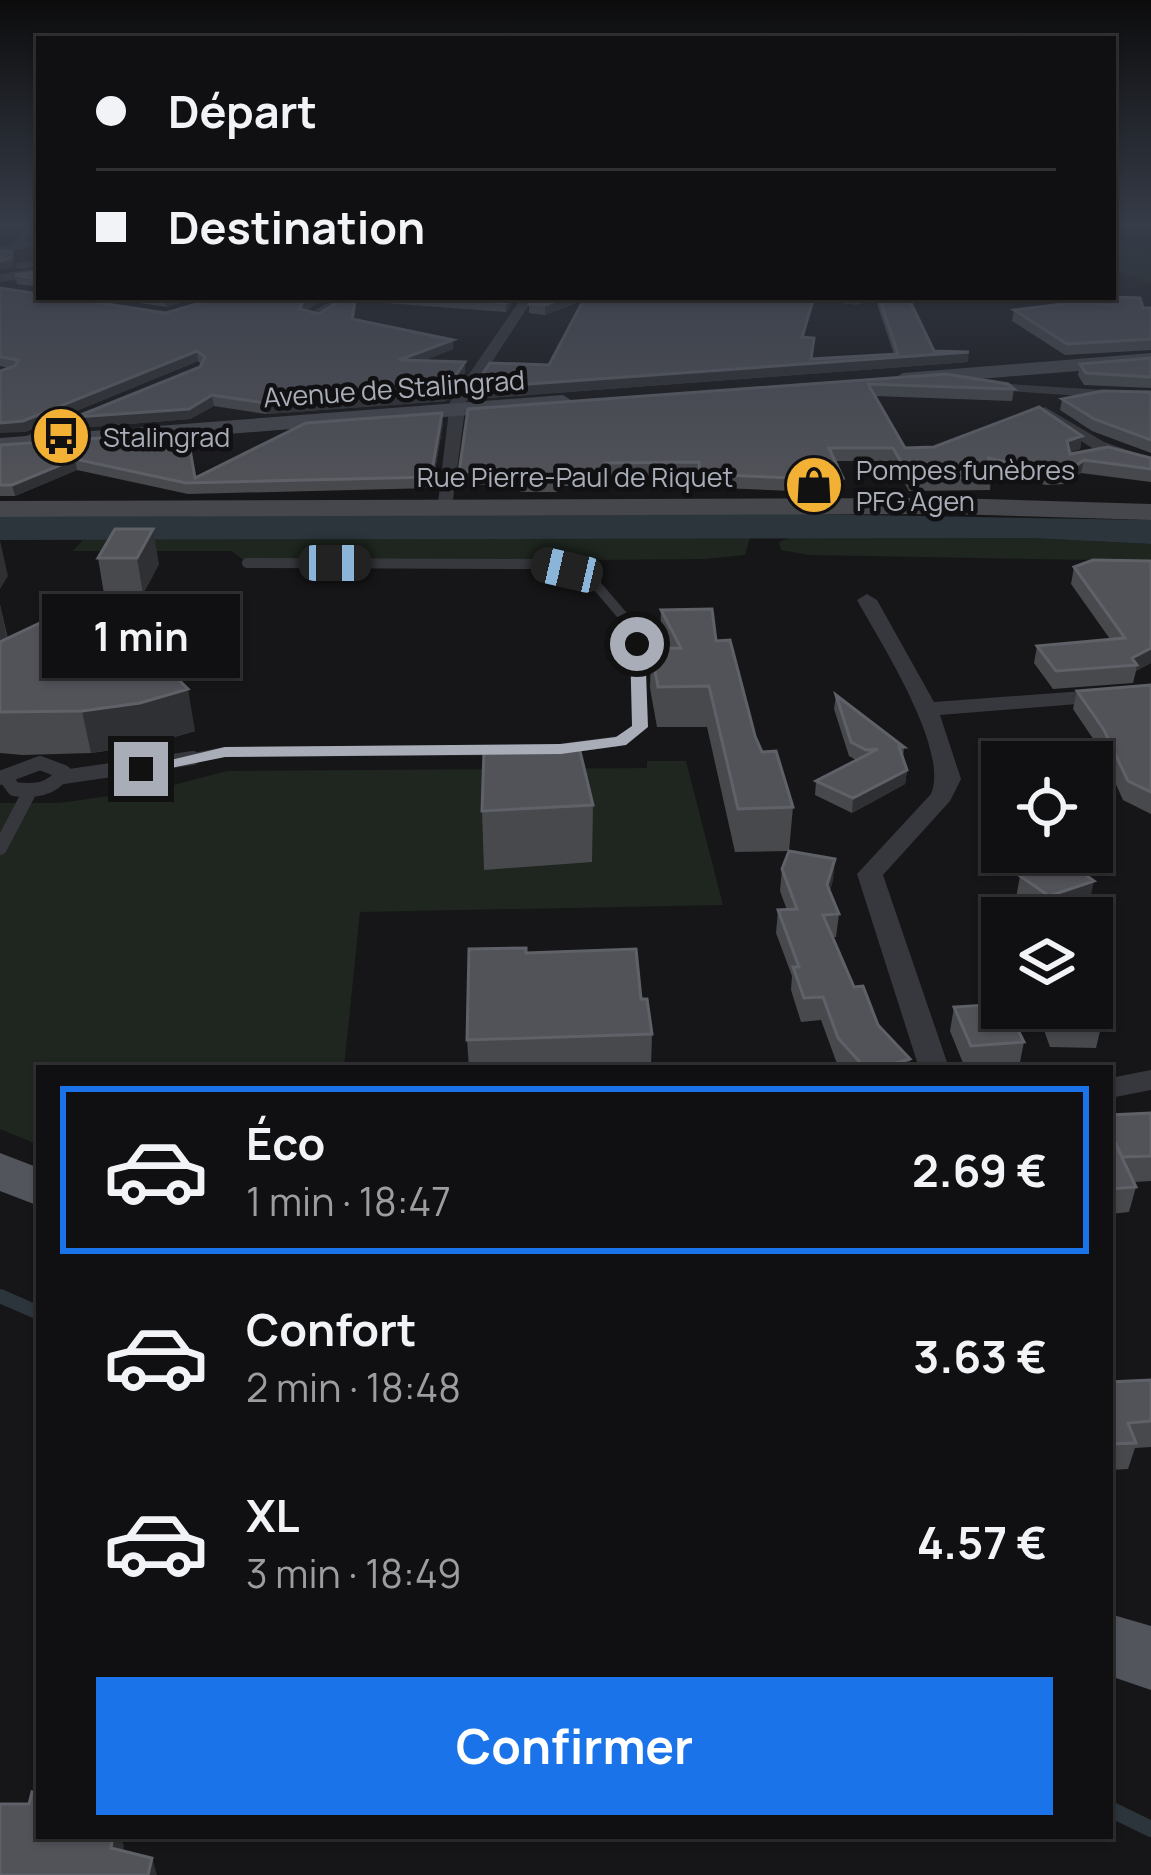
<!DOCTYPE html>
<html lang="fr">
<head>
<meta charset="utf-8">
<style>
  body { margin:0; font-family:Manrope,sans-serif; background:#19191b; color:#f1f3f6; height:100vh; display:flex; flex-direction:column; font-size:45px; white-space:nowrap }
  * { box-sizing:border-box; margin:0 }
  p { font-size:39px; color:#9c9d9f }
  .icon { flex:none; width:66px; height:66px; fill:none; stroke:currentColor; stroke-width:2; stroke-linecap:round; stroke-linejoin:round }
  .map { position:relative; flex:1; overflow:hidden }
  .side { position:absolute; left:36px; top:1065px; width:1077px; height:774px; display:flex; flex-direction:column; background:#101012; border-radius:0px; box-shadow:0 3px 9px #0004,0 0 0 3px #303032 }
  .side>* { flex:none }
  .top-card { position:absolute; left:36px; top:36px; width:1080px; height:264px; border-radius:0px; box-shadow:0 3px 9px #0004,0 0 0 3px #303032; display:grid; align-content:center; height:264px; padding:0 60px; background:#101012 }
  .buttons { position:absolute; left:981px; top:741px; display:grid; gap:24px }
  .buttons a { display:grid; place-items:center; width:132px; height:132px; border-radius:0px; background:#101012; box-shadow:0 3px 9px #0004,0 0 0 3px #303032; font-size:60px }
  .end { position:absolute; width:54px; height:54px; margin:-27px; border:15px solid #a8adb8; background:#111; box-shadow:0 0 0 6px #111 }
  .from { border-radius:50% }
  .bubble { position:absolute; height:84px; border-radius:0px; background:#101012; box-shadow:0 3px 9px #0004,0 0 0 3px #303032; font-size:39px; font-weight:700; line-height:84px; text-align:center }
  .car { position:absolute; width:36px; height:72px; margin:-36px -18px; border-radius:15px; box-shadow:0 0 9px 3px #0007; background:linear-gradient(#222 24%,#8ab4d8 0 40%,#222 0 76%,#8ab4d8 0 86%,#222 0) }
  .top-card b { display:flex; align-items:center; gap:42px; height:114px; font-size:45px }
  .top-card b+b { border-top:3px solid #303032 }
  .top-card i { width:30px; height:30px; background:#f1f3f6 }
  ul { padding:21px 0 0; list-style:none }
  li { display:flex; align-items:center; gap:36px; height:168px; margin:0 24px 18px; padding:0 36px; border:6px solid transparent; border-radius:0px }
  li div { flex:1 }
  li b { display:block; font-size:45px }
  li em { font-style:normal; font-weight:700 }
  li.current { border-color:#1a73e8 }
  li>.icon { width:108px; height:108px; stroke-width:1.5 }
  .primary-button { display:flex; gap:24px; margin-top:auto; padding:24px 60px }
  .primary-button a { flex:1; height:138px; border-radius:0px; background:#1a73e8; color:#fff; font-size:48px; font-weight:700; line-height:138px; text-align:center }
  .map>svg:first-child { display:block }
</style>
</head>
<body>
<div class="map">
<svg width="1151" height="1875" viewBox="0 0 1151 1875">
  <rect width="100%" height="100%" fill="#161618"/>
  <path fill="#1e261f" d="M1113,242L1151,243V284L1113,270Z
    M750,538L745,555L704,559L247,563L232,551H73L83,540Z
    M790,538H1030L1151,544V561L809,555L781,550L779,542Z
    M647,761H686L723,905L360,912L344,1068H39V1145L0,1129V803H59L158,789L227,771L647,768Z"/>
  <path fill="#2c353c" d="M748,513L1151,520V544L1030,538L0,540V517Z"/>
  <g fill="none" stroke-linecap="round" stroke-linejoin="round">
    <path stroke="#2c353c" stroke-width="14" d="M0,1296L39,1313"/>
    <path stroke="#2c353c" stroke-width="16" d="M1110,1809L1151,1829"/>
    <path stroke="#37383d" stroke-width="6" d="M15,247L34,225
      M0,250L39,242
      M19,266L39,263"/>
    <path stroke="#37383d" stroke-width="8" d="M24,441L92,413"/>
    <path stroke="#37383d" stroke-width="10" d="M247,563L543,564L574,574L598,587L628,622L639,669L640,727L620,741L558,749
      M179,761L225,752L518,750"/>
    <path stroke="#37383d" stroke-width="14" d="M63,777L193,758
      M0,778L40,763L64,772C52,790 34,792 14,789L6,778
      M0,848L30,791"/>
    <path fill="#37383d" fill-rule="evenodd" d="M39,268V276L0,282V274Z
      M338,297H353L317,319L305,316Z
      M522,297H534L466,402L452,507L437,511L450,402Z
      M793,297H889L856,305Z
      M977,382L1151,393V401L982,389L977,388Z
      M1045,407L1104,442L1151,458V468L1092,448L1040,415V409Z
      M867,594L877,600L934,702L1151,686V698L940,715L961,779L950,801L883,875L949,1068H919L857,874L931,794C950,749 880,642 857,600Z
      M1151,1070V1090L1110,1098V1078Z"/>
    <path fill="#45474d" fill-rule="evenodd" d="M1151,353V365L903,385L893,379L903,373Z
      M563,395L574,402L571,407L0,452V438Z
      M952,498L1151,504V520L952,514L0,517V501Z"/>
    <path fill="#53555c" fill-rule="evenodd" d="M0,1153L39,1168V1206L0,1191Z
      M1110,1614L1151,1626V1690L1110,1676Z"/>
  </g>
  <path fill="#47494d" d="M39,270V287L17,284L15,275L38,272Z
    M0,288L166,313L329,297L306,310L319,314L346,297H517L506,312L357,301L354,319L453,349L423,361L465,362V372L446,401L266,414L214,406L190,419L78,428L200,367L201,364L198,361L25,432L10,368L0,366Z
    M100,297H200L166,307Z
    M533,297H814L804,337L812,359L894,354L877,304L878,297L934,351L968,362L474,399L473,388L549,365L584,300L545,315L529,313V304Z
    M1111,297L1143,308H1151V350L1065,355L1012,321L1014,310L1109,305Z
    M1151,358V388L1084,385L1078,375L1080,364Z
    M946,374L1014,389L1012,401L875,396L905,448L1082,436L1080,449L1069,452L1070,454L1151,458V482L1081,473L1066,484L1046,485L991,472L990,490L909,491L892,461H835L843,478L842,491L809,492L804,485L793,491L699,487V475L605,476V486H557V492H520L519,484L460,485L459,472L468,409Z
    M1151,392V453L1092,431L1060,410L1062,399Z
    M443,423L432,488L188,494L77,470L15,496H0V445L195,478Z
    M115,529L159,564L143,594H104L98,558Z
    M1151,561V663L1136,671L1133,683L1053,689L1034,663L1037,646L1110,639L1071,584L1074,567Z
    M0,605L8,639L97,622L195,731L147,745L91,753L23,755L0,753Z
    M661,610L716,641L755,736L793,807L789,851L735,852L707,727H657L650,688L651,649H660Z
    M1151,685V814L1123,800L1100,749L1073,709L1077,691Z
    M836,695L904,747L903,758L907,770L905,784L852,813L815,795L816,781L856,760L849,756L834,709Z
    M593,805L592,862L484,870L482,811Z
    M1031,852H1085L1081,869H1077L1089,904L1043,918L1016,898L1020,876L1038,869Z
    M835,859L830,891L839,914L836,937H833L854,987L909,1068H841L836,1061L821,1020L801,1022L791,990L792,976L776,933L778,910H787L780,891L782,869Z
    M526,953L641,999L652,1034L651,1068H469L467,1040Z
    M954,1007L1024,1042L1019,1067L965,1068L950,1031Z
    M1036,1008H1103L1100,1018L1102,1023L1096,1048L1050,1047Z
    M1151,1113V1181L1134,1182L1136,1187L1129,1212L1110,1214V1115Z
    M1151,1380V1447L1135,1448L1128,1469L1110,1470V1382Z"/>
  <path fill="#2f3033" d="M12,252L14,261L12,268L0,270V261Z
    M169,297H200L166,307L165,298Z
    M312,297H329L303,312L300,309L302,303Z
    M510,297H517L506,312V303Z
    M567,297H590L545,315V305Z
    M453,340V349L400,370L399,360Z
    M197,351L198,361L25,432L0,433V423Z
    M969,352L968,362L474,399L473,388Z
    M465,362V372L446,401L266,414L265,403Z
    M212,395L214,406L190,419L78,428L76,417Z
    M442,413L443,423L432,488L431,477Z
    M1082,436L1080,449L1065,454L1067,441Z
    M75,459L77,470L15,496L12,485Z
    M1084,460L1081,473L1066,484L1068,471Z
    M805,472L804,485L793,491L794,478Z
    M153,529L159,564L143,594L137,558Z
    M0,541L8,576L0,589Z
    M0,605L8,642L0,676Z
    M1151,648V663L1136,671L1137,665L1132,658Z
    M188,689L195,731L147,745L91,753L82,711Z
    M907,770L905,784L852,813L853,798Z
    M835,859L833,881L825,907L827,885Z
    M1094,881L1089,904L1045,918L1049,896Z
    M910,1059L909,1068H879Z
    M113,1836H120L124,1846L119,1871L111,1848Z
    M152,1858L157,1875H148Z"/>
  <path fill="#525359" stroke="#5f6168" stroke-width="3" d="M0,250L12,252L10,259L0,261Z
    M39,270V279L15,275L38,272Z
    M0,288L39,294V297H60L166,313L220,297H312L302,303L300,309L319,314L346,297H355L352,319L453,340L399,360L465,362L445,390L265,403L212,395L189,409L76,417L200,367L205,357L197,351L23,421L0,423V371L15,366L18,360L0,357Z
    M426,297H510L506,303Z
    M533,297H567L545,305L529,304Z
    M585,297H814L802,337L814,338L811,359L898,354L879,297H908L934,351L969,352L473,388L490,363L549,365Z
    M1111,297L1140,298L1143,308H1151V339L1067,344L1014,310L1071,303L1114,305Z
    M1151,358V377L1086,373L1080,364Z
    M946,374L1008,384L1014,389L868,384L905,448L934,447L1039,407L1082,436L1067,441L1070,454L1108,447L1151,458V469L1084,460L1068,471L1049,472L989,458L992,477L910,478L893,448H829L843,478L810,479L805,472L794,478L700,474L699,462L605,463V473H556L557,479H519L520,471L459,472L468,409Z
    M1102,391L1151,392V440L1094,419L1062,399Z
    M442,413L431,477L186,483L75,459L12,485H0V445L187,432L195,478L306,423Z
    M115,529H153L137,558H98Z
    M1093,560L1151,561V648L1132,658L1137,665L1056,671L1037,646L1125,638L1074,567Z
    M712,609L716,641L730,640L755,736L762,752L776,751L793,807L738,809L709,686L658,687L651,649L681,648L661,610Z
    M97,618V622H121L188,689L140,703L82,711L0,712V642L40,623Z
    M1151,685V792L1128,781L1104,730L1077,691Z
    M836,695L904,747H899L907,770L853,798L816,781L878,749L866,750L851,742Z
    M579,747L593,805L482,811L484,750Z
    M789,851L835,859L827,885L839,914L823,915L854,987L863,986L878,1025L910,1059L879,1068H865L838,1038L823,997L804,998L793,967H799L778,910L797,909L782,869Z
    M1065,860L1094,881L1049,896L1020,876Z
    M526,948V953L636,949L641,999H647L652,1034L467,1040L469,949Z
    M1092,980L1103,1008H1096L1102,1023H1056L1050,1008H1092Z
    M1002,1004V1008H1007L1024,1042L971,1046L954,1007Z
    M1151,1113V1156L1122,1157L1110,1131V1115Z
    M1110,1145H1116L1136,1187L1110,1189Z
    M1151,1380V1421L1128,1423L1136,1443L1110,1444V1382Z
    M32,1792L39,1795V1836H113L111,1848L152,1858L148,1875H0V1804H29Z"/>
  <linearGradient id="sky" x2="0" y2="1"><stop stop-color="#0c0c0d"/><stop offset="0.46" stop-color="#363c48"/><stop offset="1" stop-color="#363c48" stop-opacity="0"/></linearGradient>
  <rect width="1151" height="488" fill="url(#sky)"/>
  <path fill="#a8adb8" d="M637,640L645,644L648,727L626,745L561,754L225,757L141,774L133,769L225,747L561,744L616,737L632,726L630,644Z"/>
  <defs>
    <g id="bus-disc" transform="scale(3)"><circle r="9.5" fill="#f2b134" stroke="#111113"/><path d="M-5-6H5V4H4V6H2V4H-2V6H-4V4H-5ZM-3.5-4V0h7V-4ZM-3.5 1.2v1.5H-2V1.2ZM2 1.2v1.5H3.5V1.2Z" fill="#111"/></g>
    <g id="shop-disc" transform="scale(3)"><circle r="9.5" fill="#f2b134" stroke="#111113"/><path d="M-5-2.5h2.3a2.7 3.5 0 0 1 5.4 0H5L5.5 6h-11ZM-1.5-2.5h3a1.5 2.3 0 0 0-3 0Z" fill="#111"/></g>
  </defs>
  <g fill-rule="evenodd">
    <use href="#bus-disc" x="61" y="436"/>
    <use href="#shop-disc" x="814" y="485"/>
  </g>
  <g text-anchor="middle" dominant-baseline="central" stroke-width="9" stroke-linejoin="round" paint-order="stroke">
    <g font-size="27" fill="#a8adb8" stroke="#111113">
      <text transform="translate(394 388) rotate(-4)">Avenue de Stalingrad</text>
      <text x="575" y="476">Rue Pierre-Paul de Riquet</text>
    </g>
    <g font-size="27" fill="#a8adb8" stroke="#111113" text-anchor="start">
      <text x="103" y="436">Stalingrad</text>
      <text x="856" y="469">Pompes funèbres<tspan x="856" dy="31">PFG Agen</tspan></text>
    </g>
  </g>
</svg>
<div class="buttons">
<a><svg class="icon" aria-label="locate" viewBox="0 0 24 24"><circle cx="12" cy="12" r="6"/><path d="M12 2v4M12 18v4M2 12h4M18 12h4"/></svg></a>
<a><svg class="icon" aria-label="layers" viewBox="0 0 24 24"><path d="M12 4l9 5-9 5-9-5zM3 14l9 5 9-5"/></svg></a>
</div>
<i class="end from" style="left:637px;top:644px"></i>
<i class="end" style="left:141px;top:769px"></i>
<div class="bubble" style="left:42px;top:594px;width:198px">1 min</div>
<i class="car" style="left:335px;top:563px;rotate:90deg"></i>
<i class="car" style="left:567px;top:570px;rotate:283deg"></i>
<div class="top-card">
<b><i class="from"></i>Départ</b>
<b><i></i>Destination</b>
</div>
<section class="side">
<ul>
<li class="current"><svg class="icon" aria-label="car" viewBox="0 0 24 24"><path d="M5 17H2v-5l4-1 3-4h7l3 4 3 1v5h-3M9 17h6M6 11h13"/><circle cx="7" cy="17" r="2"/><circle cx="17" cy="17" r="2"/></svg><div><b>Éco</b><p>1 min · 18:47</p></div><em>2.69 €</em></li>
<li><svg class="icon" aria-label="car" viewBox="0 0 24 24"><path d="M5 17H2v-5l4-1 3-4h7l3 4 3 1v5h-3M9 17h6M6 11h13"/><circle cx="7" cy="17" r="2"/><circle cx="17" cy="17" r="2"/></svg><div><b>Confort</b><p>2 min · 18:48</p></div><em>3.63 €</em></li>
<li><svg class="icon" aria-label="car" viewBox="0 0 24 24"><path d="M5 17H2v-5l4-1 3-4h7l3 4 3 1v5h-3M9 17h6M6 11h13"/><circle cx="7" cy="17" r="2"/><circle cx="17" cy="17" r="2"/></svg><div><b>XL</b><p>3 min · 18:49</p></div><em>4.57 €</em></li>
</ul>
<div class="primary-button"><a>Confirmer</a></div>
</section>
</div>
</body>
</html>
